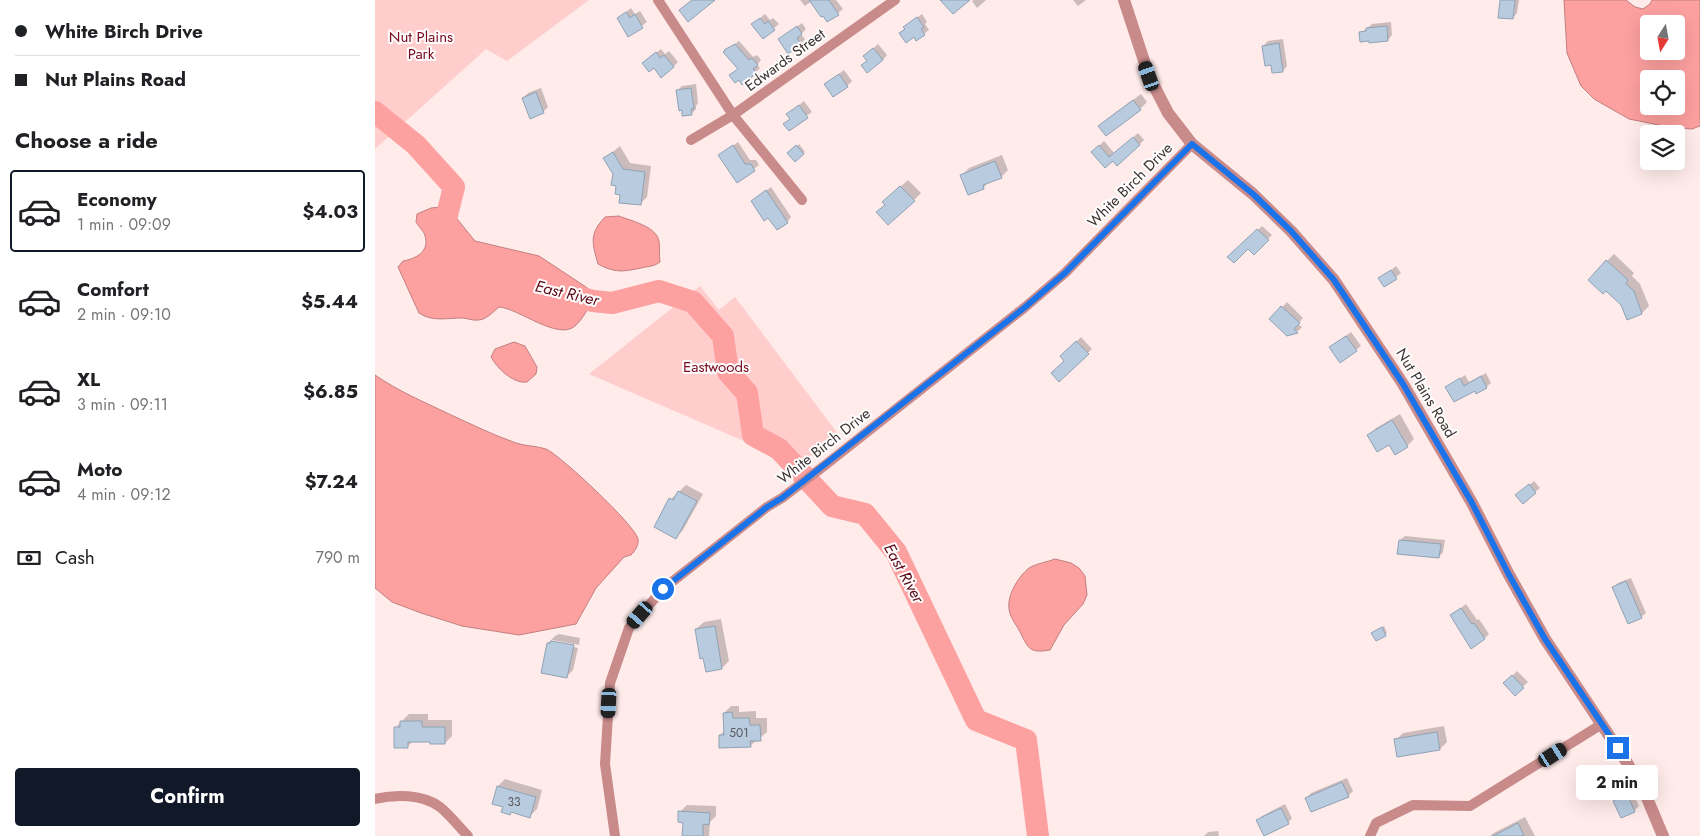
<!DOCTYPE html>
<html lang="en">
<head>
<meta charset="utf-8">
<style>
  body { margin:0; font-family:Jost,sans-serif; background:#f6f6f6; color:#202124; height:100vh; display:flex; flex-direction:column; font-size:19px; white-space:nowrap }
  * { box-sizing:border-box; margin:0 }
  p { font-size:16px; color:#757577 }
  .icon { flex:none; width:28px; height:28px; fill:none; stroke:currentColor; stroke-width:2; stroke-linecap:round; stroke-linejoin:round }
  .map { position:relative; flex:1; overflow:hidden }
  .panel { display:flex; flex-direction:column; background:#fff; width:375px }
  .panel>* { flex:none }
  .guide { display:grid; align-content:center; height:110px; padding:0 15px; background:#fff }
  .needle { width:32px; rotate:191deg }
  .fabs { position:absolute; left:1265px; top:15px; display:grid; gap:10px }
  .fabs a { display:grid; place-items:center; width:45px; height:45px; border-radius:5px; background:#fff; box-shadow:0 5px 20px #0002; font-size:25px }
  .end { position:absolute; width:22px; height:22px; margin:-11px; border:6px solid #1a73e8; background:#fff; box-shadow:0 0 0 2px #fff }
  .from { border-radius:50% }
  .bubble { position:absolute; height:35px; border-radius:5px; background:#fff; box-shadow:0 5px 20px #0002; font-size:16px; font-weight:700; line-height:35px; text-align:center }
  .car { position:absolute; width:15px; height:30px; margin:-15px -8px; border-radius:6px; box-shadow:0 0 4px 1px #0007; background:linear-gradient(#222 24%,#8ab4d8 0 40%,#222 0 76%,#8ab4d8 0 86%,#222 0) }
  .guide b { display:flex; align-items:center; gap:18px; height:48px; font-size:19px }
  .guide b+b { border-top:1px solid #e0e0e0 }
  .guide i { width:12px; height:12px; background:#202124 }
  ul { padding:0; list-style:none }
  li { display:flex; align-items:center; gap:15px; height:82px; margin:0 10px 8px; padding:0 5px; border:2px solid transparent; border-radius:5px }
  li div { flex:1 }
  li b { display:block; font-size:19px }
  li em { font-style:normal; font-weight:700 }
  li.on { border-color:#111827 }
  li>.icon { width:45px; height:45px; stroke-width:1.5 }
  h2 { padding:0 15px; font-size:22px; line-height:60px }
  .pay { display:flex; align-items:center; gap:12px; height:55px; padding:0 15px; font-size:19px }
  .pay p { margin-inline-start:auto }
  .primary-button { display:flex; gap:10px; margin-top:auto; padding:10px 15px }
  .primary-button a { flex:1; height:58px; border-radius:5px; background:#111827; color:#fff; font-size:20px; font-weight:700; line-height:58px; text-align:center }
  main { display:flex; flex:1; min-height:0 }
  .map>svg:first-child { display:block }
</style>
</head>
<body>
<main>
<section class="panel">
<div class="guide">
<b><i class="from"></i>White Birch Drive</b>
<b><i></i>Nut Plains Road</b>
</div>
<h2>Choose a ride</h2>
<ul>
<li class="on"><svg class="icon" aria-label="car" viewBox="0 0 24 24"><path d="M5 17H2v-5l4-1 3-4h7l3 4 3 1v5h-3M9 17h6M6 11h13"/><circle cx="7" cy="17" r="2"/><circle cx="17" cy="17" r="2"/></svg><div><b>Economy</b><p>1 min · 09:09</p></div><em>$4.03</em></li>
<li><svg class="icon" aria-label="car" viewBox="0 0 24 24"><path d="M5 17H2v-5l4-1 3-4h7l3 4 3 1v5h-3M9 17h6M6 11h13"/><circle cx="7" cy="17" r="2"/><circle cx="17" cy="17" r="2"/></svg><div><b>Comfort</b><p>2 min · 09:10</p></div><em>$5.44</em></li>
<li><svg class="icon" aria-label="car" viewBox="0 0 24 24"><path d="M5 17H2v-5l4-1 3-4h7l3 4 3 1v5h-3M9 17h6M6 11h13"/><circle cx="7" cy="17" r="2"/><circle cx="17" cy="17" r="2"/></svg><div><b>XL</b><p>3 min · 09:11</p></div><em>$6.85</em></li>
<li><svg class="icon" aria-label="car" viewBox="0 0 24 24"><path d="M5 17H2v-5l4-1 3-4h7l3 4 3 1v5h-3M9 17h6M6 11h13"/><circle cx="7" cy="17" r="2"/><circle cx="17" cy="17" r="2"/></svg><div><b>Moto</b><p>4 min · 09:12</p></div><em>$7.24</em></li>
</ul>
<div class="pay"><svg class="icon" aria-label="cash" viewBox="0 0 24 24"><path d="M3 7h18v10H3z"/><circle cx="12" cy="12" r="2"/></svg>Cash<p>790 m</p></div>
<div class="primary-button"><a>Confirm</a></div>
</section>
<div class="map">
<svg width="1325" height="836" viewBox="0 0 1325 836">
  <rect width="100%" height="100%" fill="#feebea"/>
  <path fill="#fecdcc" d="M0,0H214L132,61L111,49L0,149Z
    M325,286L344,310L360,297L463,434L424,465L214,374Z"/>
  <path fill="#fda0a0" stroke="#c37f7f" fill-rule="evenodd" d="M1189,0H1251L1260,7L1268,9L1275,4L1277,0H1325V126L1317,129L1299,128L1254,119L1219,99L1206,86L1192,53ZM1274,24H1301V51H1274ZM1274,79H1301V106H1274Z
    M66,207L74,209L100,241L164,256L211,287L217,292L218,301C212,309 208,319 200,326C183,341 143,308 124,307C118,312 111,320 103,320C98,321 92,318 87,318C72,318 57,322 44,313L23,267L28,261C41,259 55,251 50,236C49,231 44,227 41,222L42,214L56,208Z
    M244,216C256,221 281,226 284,241C285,248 284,255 285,262C278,267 274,266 266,268C247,272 240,273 223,264C217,243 214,234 230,217Z
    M139,342L150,346L162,367L161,374L152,382C138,384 122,368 116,357L120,349Z
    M0,375C23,391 49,402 74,414C96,424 118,435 141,443C150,446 162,446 171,449C185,455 261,526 263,539C264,545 260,551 256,555L249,557L221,588L201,624L144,635L87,626L46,613L17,602L0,588Z
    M680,559L696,563L704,568L710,576L712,595L708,604L689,625L675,650C653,654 653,647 644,630C640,623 635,617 634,609C632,595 643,577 654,568C660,564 672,562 680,559Z"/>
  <path fill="#0003" d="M425,0H438L430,6Z
    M455,0H461L468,9L453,21L447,5Z
    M599,0H611L602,8L597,1Z
    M698,0H711L703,6Z
    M1125,0H1144L1142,13L1138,18L1124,17Z
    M256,8L260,14L265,11L272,22L254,35L243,18Z
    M390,14L395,20L398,18L404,24L388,37L383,20Z
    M547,14L552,22L550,24L554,30L542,39L529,27Z
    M1016,22L1017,35L1013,40L986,33L997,24Z
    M427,23L431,29L426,34L430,39L426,44L405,39Z
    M908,39L912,66L908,71L888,46L893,41Z
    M364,41L378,57L382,55L386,60L382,65L385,68L381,72L364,69L351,50Z
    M503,44L512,55L508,60L487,65L493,60L494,52Z
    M286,49L290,54L294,51L303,62L298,67L273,59Z
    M469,70L477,81L472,86L451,84Z
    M321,84L323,103L321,106V109L316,114L302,91L307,86Z
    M166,88L173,107L168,112L148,98L153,93Z
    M766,94L772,102L765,109L732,119Z
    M429,101L437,112L414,129L416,118L413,114Z
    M763,133L769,140L765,144L742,164L738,159L730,166L722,148L729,141L740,154Z
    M363,142L375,160H381L384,165L363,181L345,155Z
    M424,144L430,152L420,160L414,153Z
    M245,146L255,163L276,166L272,197L265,204L242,185L239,173L229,159Z
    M627,155L633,170L626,177L614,182L608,188L587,175L594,168Z
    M533,180L546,193L539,200L511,204L516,195Z
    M396,187L416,217L412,222L394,216L377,201Z
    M887,226L897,235L879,253L876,237Z
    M1239,254L1259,273L1257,276L1265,284L1274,306L1267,313L1232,261Z
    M1021,266L1026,273L1010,286L1005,279Z
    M912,302L928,318L923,324L927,327L923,331L912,335L896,319Z
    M976,332L986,346L981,350L961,343Z
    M706,337L717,349L684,380L691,360L687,356Z
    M1111,373L1116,383L1111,387L1100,389L1072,387L1090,375L1094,382Z
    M1025,414L1039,439L1032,446L1014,443L994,435L1001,428Z
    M1159,481L1165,488L1160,492L1147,491Z
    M311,485L328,494L308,530L301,538L280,527L296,499Z
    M1030,536L1070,540L1068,552L1064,557L1025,540Z
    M1256,578L1271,613L1266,617L1238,588L1243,583Z
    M1091,604L1102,620L1104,619L1114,634L1110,638L1077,615Z
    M346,619L354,661L347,668L321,629L329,622Z
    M1009,626L1012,633L1010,635L998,633Z
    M184,634L205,638L204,645L177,640V642L203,648L198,670L191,677L173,643L180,636Z
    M1142,671L1153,682L1140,694L1130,683Z
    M356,706H364V712L381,711V718H392V732L375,746L345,735L350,730L349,713Z
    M34,714H53V720H77V736L70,743L56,741H38L32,747L21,727Z
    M1069,726L1072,742L1065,749L1021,740L1028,733Z
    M972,778L978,791L973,796L932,798L936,793Z
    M130,779L167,790L162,809L155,816L137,811L135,813L129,806L118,803L123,786Z
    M1257,791L1264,806L1260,810L1246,817L1239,801L1244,797Z
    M910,804L917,818L913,823L883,821L887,816Z
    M312,805L341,806V816L335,822L334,836H308L309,822L305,812Z
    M1150,817L1160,836H1115L1117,834Z
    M843,831L844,836H829L833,832Z"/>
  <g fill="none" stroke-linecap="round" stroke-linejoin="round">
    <path stroke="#fda0a0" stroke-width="22" d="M0,112L41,145L79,187L69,227L76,237
      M188,293L218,301L237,303L284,291L318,302L348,336L353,372L372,393L378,435L404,449L457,506L490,514L521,552L601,720L651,740L663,836"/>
  </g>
  <path fill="#b8cbdf" stroke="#90a2b5" d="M317,0H340L313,22L304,10Z
    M434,0H454L464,15L452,22L448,16L446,17Z
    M565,0H595L578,14Z
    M1125,0H1140L1138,19L1123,18Z
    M251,12L255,18L260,14L268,28L253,37L242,18Z
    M542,17L549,27L546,29L550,35L541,41L539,37L531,43L524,33L530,29L528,27Z
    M385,18L390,24L393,21L400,30L388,39L376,24Z
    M422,26L427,34L422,38L426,44L413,54L403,39Z
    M1012,26L1013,41L994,43V41L985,42L984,32L991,31V28Z
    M904,43L908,72L897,73L896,65L890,66L887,46Z
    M360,44L374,60L377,58L383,65L378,69L382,73L367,85L364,80L360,83L354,75L363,69L348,52L350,51L349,50Z
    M498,48L508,60L492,73L486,65L492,61L488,56Z
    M281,52L285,58L289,55L299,67L286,78L279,68L274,72L267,63Z
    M464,74L473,87L458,97L449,84Z
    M316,88L319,109H316L317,115L307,116V110L304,111L301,90Z
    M161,92L169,113L155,119L147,98Z
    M758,100L766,110L731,136L723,126Z
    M424,105L433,118L414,131L408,124L415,119L411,114Z
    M758,137L765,145L742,166L738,161L730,168L716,152L724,145L734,157Z
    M358,145L370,164H376L380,171L362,183L343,155Z
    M421,145L429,154L420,162L412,153Z
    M238,152L248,169L270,172L266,205L244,203L245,195L240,194L241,186L236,185L238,174L228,158Z
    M620,161L627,178L608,185L609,189L593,195L585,175Z
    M525,186L540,201L513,225L501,212L510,205L507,202Z
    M391,190L413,223L402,230L393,218L389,221L376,201Z
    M882,229L894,240L879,255L873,249L859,263L852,257Z
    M1231,260L1253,280L1251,284L1259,291L1267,314L1252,320L1246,305L1231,291L1228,294L1213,280Z
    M1016,270L1022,279L1009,287L1003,278Z
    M906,306L925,323L919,329L923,333L912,336L894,319Z
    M971,336L982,351L965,363L954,347Z
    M701,341L714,354L684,382L676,373L689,361L685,356Z
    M1106,376L1112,388L1101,394L1100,391L1079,402L1070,387L1085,378L1089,386Z
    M1017,420L1033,447L1020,455L1014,445L1002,452L992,435Z
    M1154,484L1161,493L1148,504L1140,495Z
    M303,491L322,501L301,539L279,527L294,498L298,500Z
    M1024,540L1066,544L1064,558L1022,554Z
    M1251,581L1267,618L1253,624L1237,587Z
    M1086,608L1097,624L1099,623L1110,639L1096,649L1075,615Z
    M340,626L347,669L331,672L328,658L325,659L320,629Z
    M1007,627L1011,636L1001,641L996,633Z
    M176,641L199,645L192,678L166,673L172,643H175Z
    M1137,675L1149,688L1140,696L1128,683Z
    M357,712L358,718H374L375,725H385L386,741H375L376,747L344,748V735H349L348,713Z
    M25,721H47V727H70V744H55V742H33V748H19V727H25Z
    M1062,732L1065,750L1022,757L1019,739Z
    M967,782L974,797L936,812L930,798Z
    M122,786L161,797L155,818L136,812L135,815L126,812L128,807L117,804Z
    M1252,794L1260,812L1246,818L1238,801Z
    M906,808L914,824L889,836L881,820Z
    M303,811L335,813L334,825L328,824V836H307L308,823L303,822Z
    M1143,823L1149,836H1118Z"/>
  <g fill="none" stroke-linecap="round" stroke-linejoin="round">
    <path stroke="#c98a8a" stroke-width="10" d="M283,0L358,115L427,200
      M316,140L358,115L520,0
      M0,799C20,794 48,794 65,807C75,815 84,827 93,836
      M240,836L230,764L235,683L254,628L288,589L392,507L407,498L449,466L649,308L690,273L817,144
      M995,836L1001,823L1038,805L1095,806L1227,724"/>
    <path stroke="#c98a8a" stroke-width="12" d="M749,0L774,76L793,113L817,144L878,194L916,231L959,280L1028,384L1097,503L1133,573L1170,639L1251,761L1272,798L1288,836"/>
  </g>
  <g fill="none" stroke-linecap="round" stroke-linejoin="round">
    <path stroke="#1a73e8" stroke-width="6" d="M288,589L392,507L407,498L435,476L649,308L690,273L817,144L878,194L916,231L959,280L1028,384L1097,503L1133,573L1170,639L1243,748"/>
  </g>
  <g text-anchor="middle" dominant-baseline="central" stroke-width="4" stroke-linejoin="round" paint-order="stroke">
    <g font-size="12" fill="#5c585c">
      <text x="364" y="733">501</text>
      <text x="139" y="802">33</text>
    </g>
    <g font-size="15" fill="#7b0d20" stroke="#fdfdfd">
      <text x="46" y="37">Nut Plains<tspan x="46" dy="17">Park</tspan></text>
      <text x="341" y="367">Eastwoods</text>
    </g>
    <g font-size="15" fill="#3d3131" stroke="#fdfdfd">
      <text transform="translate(410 60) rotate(-36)">Edwards Street</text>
      <text transform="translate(755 185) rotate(-45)">White Birch Drive</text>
      <text transform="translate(1051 393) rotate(59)">Nut Plains Road</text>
      <text transform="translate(449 446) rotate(-38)">White Birch Drive</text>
    </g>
    <g font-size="16" font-style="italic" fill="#5c0916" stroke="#fdfdfd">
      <text transform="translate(192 293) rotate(13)">East River</text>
      <text transform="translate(529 573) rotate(61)">East River</text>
    </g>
  </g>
</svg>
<div class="fabs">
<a><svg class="needle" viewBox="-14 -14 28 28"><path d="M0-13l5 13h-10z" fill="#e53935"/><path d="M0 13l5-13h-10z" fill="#757577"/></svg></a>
<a><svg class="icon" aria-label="locate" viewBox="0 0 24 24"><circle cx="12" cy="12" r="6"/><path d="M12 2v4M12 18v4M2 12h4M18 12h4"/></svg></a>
<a><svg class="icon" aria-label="layers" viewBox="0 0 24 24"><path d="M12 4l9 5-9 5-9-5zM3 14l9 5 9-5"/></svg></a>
</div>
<i class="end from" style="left:288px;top:589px"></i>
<i class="end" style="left:1243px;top:748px"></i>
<div class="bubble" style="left:1201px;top:765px;width:82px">2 min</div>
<i class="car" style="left:774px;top:76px;rotate:341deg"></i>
<i class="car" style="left:265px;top:615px;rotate:221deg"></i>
<i class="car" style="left:234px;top:703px;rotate:183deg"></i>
<i class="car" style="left:1178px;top:755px;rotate:58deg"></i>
</div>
</main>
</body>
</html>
